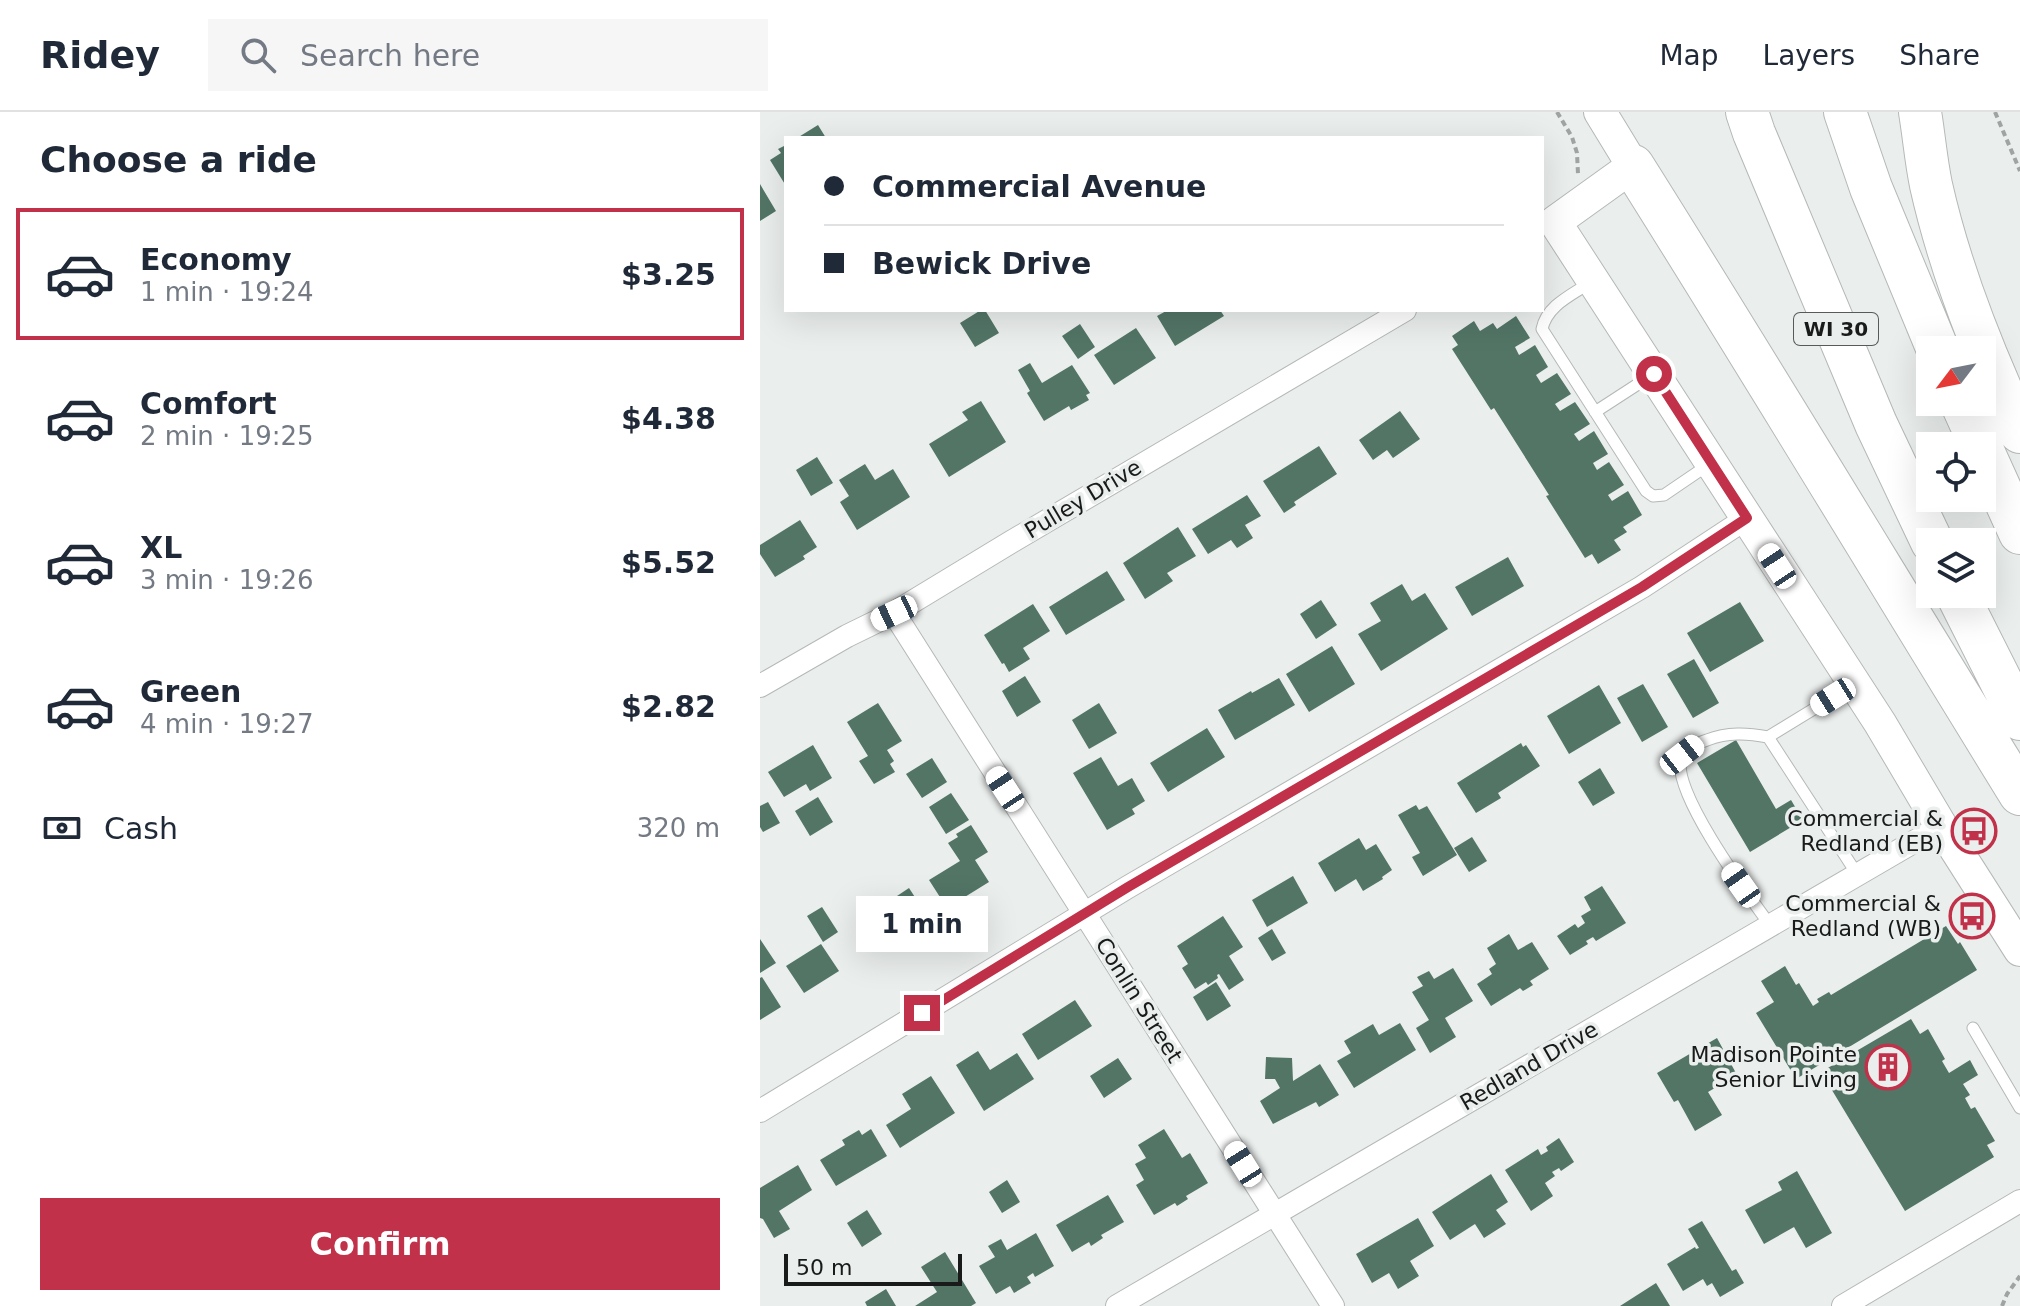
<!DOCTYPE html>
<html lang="en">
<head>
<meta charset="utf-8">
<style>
  body { margin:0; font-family:"DejaVu Sans",sans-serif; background:#f6f6f7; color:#1f2937; height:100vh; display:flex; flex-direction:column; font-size:30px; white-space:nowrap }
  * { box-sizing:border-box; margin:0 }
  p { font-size:26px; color:#747a83 }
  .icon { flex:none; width:44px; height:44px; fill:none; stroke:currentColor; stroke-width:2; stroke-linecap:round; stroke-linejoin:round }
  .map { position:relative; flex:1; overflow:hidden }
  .drawer { display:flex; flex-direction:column; background:#fff; width:760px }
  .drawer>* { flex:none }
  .guide { position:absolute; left:24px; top:24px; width:760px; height:176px; border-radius:0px; box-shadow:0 8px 32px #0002; display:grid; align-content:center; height:176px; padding:0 40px; background:#fff }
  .needle { width:52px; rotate:238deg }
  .tools { position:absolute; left:1156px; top:224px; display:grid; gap:16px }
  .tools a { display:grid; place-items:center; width:80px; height:80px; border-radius:0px; background:#fff; box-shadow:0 8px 32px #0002; font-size:40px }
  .scale { position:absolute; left:24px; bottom:20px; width:178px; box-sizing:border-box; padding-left:8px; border:4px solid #191b1a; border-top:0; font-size:22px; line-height:28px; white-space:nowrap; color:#191b1a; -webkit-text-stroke:6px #eaeeec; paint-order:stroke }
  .end { position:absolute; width:36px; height:36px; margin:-18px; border:10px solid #c13149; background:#fff; box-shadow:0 0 0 4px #fff }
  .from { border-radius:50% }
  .bubble { position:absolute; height:56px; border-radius:0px; background:#fff; box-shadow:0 8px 32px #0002; font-size:26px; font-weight:600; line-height:56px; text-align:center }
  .car { position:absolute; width:24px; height:48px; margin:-24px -12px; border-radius:10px; box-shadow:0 0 6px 2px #0007; background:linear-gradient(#fff 24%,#345 0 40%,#fff 0 76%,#345 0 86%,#fff 0) }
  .guide b { display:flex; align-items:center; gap:28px; height:76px; font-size:30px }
  .guide b+b { border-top:2px solid #e0e1e3 }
  .guide i { width:20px; height:20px; background:#1f2937 }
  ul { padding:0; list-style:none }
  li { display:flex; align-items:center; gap:24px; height:132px; margin:0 16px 12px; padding:0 24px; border:4px solid transparent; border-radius:0px }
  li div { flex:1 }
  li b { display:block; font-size:30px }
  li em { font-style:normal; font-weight:600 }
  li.current { border-color:#c13149 }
  li>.icon { width:72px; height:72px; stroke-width:1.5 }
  h2 { padding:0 40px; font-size:36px; line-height:96px }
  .pay { display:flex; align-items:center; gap:20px; height:88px; padding:0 40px; font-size:30px }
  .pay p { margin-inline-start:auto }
  .cta { display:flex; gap:16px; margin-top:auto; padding:16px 40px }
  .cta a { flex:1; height:92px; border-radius:0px; background:#c13149; color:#fff; font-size:32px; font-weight:600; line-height:92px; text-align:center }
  header { display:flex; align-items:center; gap:48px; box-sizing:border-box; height:112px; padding:0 40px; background:#fff; border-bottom:2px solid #e0e1e3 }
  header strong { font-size:38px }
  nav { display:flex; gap:44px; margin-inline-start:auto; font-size:28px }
  .search { width:560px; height:72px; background:#f6f6f7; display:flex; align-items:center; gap:20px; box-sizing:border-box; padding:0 28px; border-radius:0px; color:#747a83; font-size:30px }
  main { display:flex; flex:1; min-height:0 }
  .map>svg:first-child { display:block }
</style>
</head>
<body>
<header>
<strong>Ridey</strong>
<div class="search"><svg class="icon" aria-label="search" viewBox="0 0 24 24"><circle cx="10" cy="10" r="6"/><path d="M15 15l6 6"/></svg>Search here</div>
<nav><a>Map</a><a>Layers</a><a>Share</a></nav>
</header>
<main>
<section class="drawer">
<h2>Choose a ride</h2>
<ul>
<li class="current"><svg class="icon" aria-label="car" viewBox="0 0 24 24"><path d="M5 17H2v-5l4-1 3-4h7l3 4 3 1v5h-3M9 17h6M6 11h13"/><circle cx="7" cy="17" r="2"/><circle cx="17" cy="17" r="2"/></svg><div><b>Economy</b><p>1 min · 19:24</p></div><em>$3.25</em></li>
<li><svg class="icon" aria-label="car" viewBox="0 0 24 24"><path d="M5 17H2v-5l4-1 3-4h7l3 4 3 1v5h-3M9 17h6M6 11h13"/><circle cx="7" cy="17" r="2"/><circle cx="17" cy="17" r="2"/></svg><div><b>Comfort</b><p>2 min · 19:25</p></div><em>$4.38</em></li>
<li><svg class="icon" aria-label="car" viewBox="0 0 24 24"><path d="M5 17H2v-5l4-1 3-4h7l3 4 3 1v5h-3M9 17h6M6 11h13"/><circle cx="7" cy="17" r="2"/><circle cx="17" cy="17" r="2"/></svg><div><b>XL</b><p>3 min · 19:26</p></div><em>$5.52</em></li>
<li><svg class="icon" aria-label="car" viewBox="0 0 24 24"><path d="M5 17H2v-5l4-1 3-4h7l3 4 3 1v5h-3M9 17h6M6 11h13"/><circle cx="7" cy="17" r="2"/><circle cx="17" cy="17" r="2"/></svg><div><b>Green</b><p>4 min · 19:27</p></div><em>$2.82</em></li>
</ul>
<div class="pay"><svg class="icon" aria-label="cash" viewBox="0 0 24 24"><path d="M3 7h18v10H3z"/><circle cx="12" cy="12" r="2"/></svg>Cash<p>320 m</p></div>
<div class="cta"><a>Confirm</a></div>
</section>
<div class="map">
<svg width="1260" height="1194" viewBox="0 0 1260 1194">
  <rect width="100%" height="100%" fill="#eaeeec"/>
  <path fill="#527566" d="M58,13L66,26H37Z
    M26,33V74L10,48L21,41L18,37Z
    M0,72L16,99L0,109Z
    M221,198H225L239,221L215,235L200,211Z
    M408,198H460L464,204L415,234L397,204Z
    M756,204L770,226L755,235L759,243L775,233L788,255L776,263L781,271L797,261L811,282L795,292L800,299L815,290L830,312L814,322L819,329L834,319L848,342L833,351L837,358L849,350L864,373L848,383L852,389L868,379L882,403L863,415L867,420L854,428L861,438L838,452L832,442L825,446L786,384L789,383L734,296L731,298L692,237L698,233L692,224L714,209L720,219L733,211L737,217Z
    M320,212L335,235L318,247L302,224Z
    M376,216L396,246L354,273L334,243Z
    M270,251L282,271L312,253L330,281L326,283L329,288L311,298L309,294L284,309L267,281L270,279L258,258Z
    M221,289L246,330L189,365L169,332L208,308L202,300Z
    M640,299L660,327L633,346L627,338L613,348L599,328Z
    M559,334L577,362L534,390L536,393L524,401L503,369Z
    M57,345L73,371L51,384L36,358Z
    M105,352L115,368L133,357L150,385L97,418L80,390L89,384L79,368Z
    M487,383L501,404L485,413L493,426L477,436L471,428L448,442L432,417Z
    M40,408L57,435L43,444L45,447L15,465L0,442V433Z
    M418,415L436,444L407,461L413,469L385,487L363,451Z
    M748,445L764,474L712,504L695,475Z
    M347,459L365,488L306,523L289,495Z
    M642,472L652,489L665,481L688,517L621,559L598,522L621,509L610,491Z
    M561,488L577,513L556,527L540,502Z
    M980,490L1004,529L950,560L927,521Z
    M273,492L290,519L263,536L270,547L249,560L244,551L242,552L224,523Z
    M572,534L595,572L549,600L526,562Z
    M934,547L959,591L933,606L907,562Z
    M265,564L281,590L257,605L242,579Z
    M519,566L535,593L475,628L458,598L491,579L492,581Z
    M883,572L908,615L882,630L857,586Z
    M839,573L861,611L809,642L787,604Z
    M118,591L142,629L127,638L134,649L130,652L135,660L114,672L99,649L108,644L87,610Z
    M339,591L357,621L329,637L312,608Z
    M447,616L465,645L408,680L390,651Z
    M976,628L1016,697L1031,688L1043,708L990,740L937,651Z
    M761,631L763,635L766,633L780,654L738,681L741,686L716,701L697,671Z
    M53,633L72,666L50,679L46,672L24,685L8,660Z
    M341,645L358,674L372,666L385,689L372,697L375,702L347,718L313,661Z
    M172,646L187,670L162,686L146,662Z
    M840,656L855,681L833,694L818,670Z
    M191,681L209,708L186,722L169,695Z
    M58,685L73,710L50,724L35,699Z
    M8,690L20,711L3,720L0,715V694Z
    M656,693L659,698L667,694L697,743L663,764L652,745L660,741L638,703Z
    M211,713L228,740L215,748L229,770L187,796L169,768L200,749L188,731L198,725L196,722Z
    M712,725L727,749L709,760L694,736Z
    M599,726L606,738L616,732L632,758L622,765L623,767L603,779L596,767L575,780L558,751Z
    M533,764L548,791L507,815L492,788Z
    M842,774L866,811L836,829L833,825L826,829L828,832L810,843L797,824L815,812L818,816L825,811L821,804L831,798L824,785Z
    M149,776L162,796L150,803L156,813L115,838L98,810Z
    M62,795L78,820L63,830L47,804Z
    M463,804L483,835L469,844L484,868L469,878L459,862L457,863L458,866L448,873L446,870L435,877L422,856L428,852L417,834Z
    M1186,814L1198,832L1200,830L1217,858L1089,935L1093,941L1151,907L1160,922L1168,917L1185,947L1182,949L1189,961L1210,948L1218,963L1203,972L1210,983L1205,986L1211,997L1215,995L1235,1029L1227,1033L1234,1045L1145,1099L1061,960L1083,947L1079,941L1036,967L996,901L1014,890L1001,869L1025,854L1036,873L1039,871L1053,894L1059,890L1057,887L1069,880L1071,883Z
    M512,817L526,841L512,849L498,826Z
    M749,822L758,838L772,830L789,857L770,869L773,873L763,879L760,876L731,894L717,872L732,862L729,857L736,852L727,836Z
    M0,827L16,851L0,861Z
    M61,832L79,859L44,881L26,854Z
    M693,856L713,889L685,906L696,925L670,941L656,916L669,908L652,880L663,874L657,865L669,859L674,867Z
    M2,865L21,895L0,908V866Z
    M456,870L471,894L447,909L433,885Z
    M315,888L332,914L278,948L262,922Z
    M640,911L656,938L594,976L577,949L591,941L584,929L613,912L619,923Z
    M957,926L977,963L948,980L962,1003L935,1019L918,988L914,990L897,961Z
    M218,939L230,958L257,941L274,967L224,999L196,953Z
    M506,945L532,946L533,969L560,952L579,983L559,995L556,990L513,1012L500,989L520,976L515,967H505Z
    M358,946L372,967L344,986L330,964Z
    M171,964L195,1001L140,1036L126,1013L151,997L142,982Z
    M111,1017L127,1044L76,1074L60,1048L85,1033L82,1028L99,1018L102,1023Z
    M404,1017L422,1046L430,1041L448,1071L426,1084L428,1087L417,1094L415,1091L394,1103L376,1073L384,1068L375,1052L386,1046L378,1033Z
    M799,1026L814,1050L801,1059L799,1056L792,1060L795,1064L785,1071L793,1084L771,1099L745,1058L778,1037L781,1043L788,1039L786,1035Z
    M38,1053L52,1078L19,1099L30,1117L14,1126L3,1107L0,1106V1076Z
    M1037,1059L1072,1121L1046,1136L1034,1115L1004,1132L985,1098L1022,1078L1018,1070Z
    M731,1062L748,1090L736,1098L746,1112L724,1126L715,1112L690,1128L672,1100Z
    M247,1068L260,1090L242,1101L229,1080Z
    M348,1083L364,1110L341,1123L343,1126L331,1134L329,1130L312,1140L296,1113Z
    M107,1098L122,1122L102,1135L87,1111Z
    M658,1106L674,1134L650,1149L659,1164L638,1177L629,1161L612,1171L596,1142Z
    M942,1109L972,1159L976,1157L984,1171L960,1185L952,1171L947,1174L943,1167L923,1179L907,1152L935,1135L936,1137L939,1136L928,1117Z
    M276,1121L294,1154L275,1165L273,1161L267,1165L271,1171L254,1181L250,1174L236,1182L219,1154L235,1145L228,1134L241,1127L247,1138Z
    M185,1140L216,1191L211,1194H155L177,1180L161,1155Z
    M896,1171L910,1194H860Z
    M126,1177L136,1194H107L105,1190Z"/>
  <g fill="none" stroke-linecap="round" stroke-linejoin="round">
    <g stroke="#b4b8b6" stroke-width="13">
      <path id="lane" d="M831,170C812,183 787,193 782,217L886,379L893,384L904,383L951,351
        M835,300L892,263
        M1008,625L1093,573
        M1010,813C991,787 907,674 922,645C926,636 938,631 947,628C968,620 987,621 1008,625L1097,762
        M1213,916L1260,996"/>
    </g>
    <g stroke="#b4b8b6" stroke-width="24">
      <path id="street" d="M134,501L573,1194
        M0,574L87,524L134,501L251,430L645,198
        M0,999L368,775L882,475L987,406
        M357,1194L1181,714
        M1083,1194L1260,1089"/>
    </g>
    <g stroke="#b4b8b6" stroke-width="34">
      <path id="secondary" d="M840,0L873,54L795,110L1120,611L1181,714L1260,838"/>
    </g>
    <g stroke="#b4b8b6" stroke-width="44">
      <path id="highway" d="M987,0L994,21L1116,312L1172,430
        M1085,0L1111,76L1178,238
        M1160,0C1164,24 1166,49 1171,73C1190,158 1223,241 1260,320
        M873,54C1004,262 1131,473 1260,682
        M1201,290L1221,334
        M1222,337L1260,421
        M1197,482L1260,607"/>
    </g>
    <path stroke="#9fa3a1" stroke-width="4" stroke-dasharray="6 4" stroke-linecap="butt" d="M797,0L812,25L817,41L818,62
      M1235,0L1260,59
      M1242,1194L1247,1182L1260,1164"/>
    <use href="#lane" stroke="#fff" stroke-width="11"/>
    <use href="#street" stroke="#fff" stroke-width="22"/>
    <use href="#secondary" stroke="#fff" stroke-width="32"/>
    <use href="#highway" stroke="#fff" stroke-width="42"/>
  </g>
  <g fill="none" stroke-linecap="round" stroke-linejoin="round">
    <path stroke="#c13149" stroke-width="10" d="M162,901L368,775L882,475L987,406L894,262"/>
  </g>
  <defs>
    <g id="bus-ring" transform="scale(2.3)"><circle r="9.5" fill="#eaeeec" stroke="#c13149" stroke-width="1.5"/><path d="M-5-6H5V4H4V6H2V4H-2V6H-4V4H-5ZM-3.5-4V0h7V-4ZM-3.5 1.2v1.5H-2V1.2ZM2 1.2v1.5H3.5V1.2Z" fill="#c13149"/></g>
    <g id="building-ring" transform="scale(2.3)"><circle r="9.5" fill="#eaeeec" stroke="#c13149" stroke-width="1.5"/><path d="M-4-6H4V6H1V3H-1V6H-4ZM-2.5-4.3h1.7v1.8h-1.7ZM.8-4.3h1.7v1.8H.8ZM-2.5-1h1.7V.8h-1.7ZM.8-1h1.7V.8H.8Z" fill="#c13149"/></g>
  </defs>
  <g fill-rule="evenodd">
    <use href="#bus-ring" x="1214" y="719"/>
    <use href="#bus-ring" x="1212" y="804"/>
    <use href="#building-ring" x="1128" y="955"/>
  </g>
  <g text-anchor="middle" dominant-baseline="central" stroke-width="7" stroke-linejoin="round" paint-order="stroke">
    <rect fill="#eaeeec" stroke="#585a59" stroke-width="2" x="1034" y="201" width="84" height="32" rx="6"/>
    <g font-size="20" font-weight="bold" fill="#191b1a">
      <text x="1076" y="217">WI 30</text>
    </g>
    <g font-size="22" fill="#191b1a" stroke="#eaeeec">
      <text transform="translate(323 387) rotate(-31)">Pulley Drive</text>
      <text transform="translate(379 888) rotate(58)">Conlin Street</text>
      <text transform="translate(769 954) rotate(-30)">Redland Drive</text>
    </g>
    <g font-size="22" fill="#191b1a" stroke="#eaeeec" text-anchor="end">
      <text x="1183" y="706">Commercial &amp;<tspan x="1183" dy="25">Redland (EB)</tspan></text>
      <text x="1181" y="791">Commercial &amp;<tspan x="1181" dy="25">Redland (WB)</tspan></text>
      <text x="1097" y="942">Madison Pointe<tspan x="1097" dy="25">Senior Living</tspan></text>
    </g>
  </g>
</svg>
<div class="tools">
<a><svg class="needle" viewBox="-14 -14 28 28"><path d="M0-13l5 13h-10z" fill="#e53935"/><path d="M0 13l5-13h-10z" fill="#747a83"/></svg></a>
<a><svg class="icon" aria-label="locate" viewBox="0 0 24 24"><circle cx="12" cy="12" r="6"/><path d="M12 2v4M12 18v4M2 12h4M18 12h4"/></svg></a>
<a><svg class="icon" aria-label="layers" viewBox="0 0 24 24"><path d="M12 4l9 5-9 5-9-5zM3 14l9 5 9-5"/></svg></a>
</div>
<div class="scale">50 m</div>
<i class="end from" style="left:894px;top:262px"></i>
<i class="end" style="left:162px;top:901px"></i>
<div class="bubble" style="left:96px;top:784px;width:132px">1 min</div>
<i class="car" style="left:1017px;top:454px;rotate:327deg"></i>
<i class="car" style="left:134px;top:501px;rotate:245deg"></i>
<i class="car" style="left:1073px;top:585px;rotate:238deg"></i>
<i class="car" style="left:922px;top:643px;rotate:52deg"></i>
<i class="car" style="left:245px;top:677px;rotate:327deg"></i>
<i class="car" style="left:981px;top:773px;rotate:325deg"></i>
<i class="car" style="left:483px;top:1052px;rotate:328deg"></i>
<div class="guide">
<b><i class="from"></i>Commercial Avenue</b>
<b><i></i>Bewick Drive</b>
</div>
</div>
</main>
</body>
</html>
